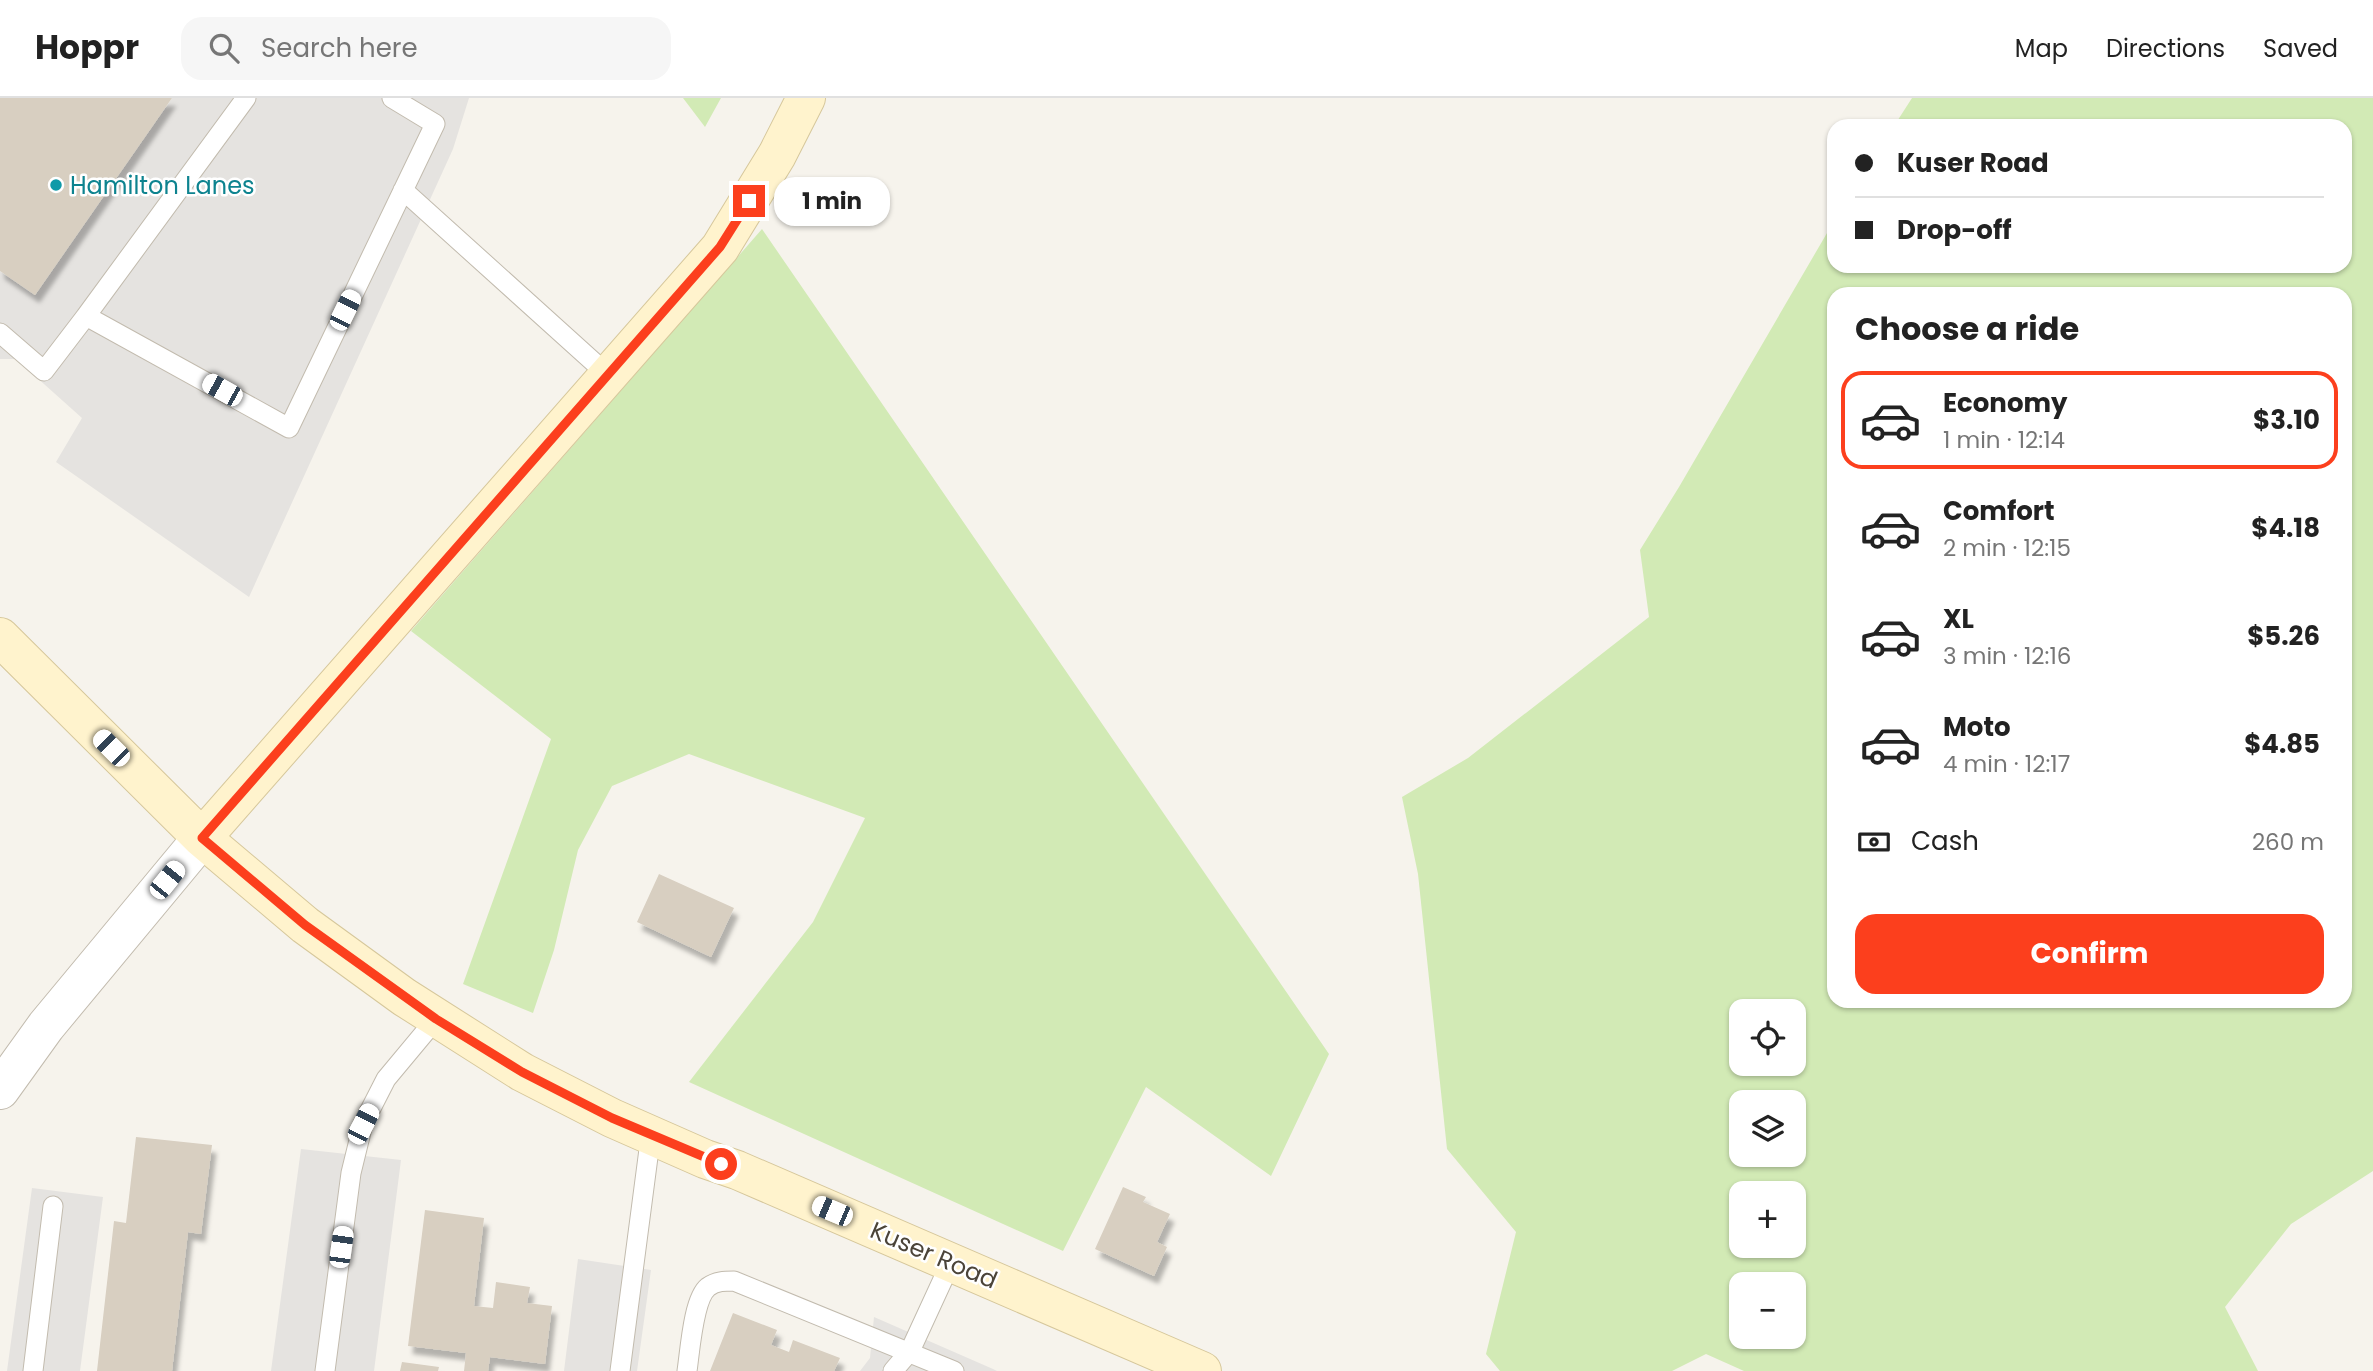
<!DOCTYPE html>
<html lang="en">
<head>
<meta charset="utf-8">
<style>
  body { margin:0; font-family:Poppins,sans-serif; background:#f6f6f6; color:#222; height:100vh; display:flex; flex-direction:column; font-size:26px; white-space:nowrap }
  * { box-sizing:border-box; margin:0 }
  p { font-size:23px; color:#767676 }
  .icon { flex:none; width:38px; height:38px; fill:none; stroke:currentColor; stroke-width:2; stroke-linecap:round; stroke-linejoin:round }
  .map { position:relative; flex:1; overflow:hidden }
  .drawer { position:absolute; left:1827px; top:189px; width:525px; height:721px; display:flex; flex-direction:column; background:#fff; border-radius:21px; box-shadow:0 2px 5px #0004 }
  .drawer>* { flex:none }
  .hud { position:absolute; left:1827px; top:21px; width:525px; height:154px; border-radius:21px; box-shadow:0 2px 5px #0004; display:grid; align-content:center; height:154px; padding:0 28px; background:#fff }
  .buttons { position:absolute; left:1729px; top:901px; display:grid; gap:14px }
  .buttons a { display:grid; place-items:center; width:77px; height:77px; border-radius:14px; background:#fff; box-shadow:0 2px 5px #0004; font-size:35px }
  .end { position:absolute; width:32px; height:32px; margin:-16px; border:9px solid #fc3f1d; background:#fff; box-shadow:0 0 0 4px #fff }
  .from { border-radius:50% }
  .bubble { position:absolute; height:49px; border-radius:21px; background:#fff; box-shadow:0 2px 5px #0004; font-size:23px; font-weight:700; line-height:49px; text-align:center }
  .car { position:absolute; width:21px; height:42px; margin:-21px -10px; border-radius:9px; box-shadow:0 0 5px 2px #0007; background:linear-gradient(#fff 24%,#345 0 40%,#fff 0 76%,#345 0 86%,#fff 0) }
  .hud b { display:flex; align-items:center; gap:24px; height:66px; font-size:26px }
  .hud b+b { border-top:2px solid #e0e0e0 }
  .hud i { width:18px; height:18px; background:#222 }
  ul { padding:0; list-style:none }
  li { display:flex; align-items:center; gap:21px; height:98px; margin:0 14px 10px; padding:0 14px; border:4px solid transparent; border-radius:21px }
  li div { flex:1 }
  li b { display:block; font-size:26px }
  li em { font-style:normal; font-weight:700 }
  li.current { border-color:#fc3f1d }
  li>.icon { width:63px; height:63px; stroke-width:1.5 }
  h2 { padding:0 28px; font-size:32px; line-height:84px }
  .pay { display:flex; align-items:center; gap:18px; height:77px; padding:0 28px; font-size:26px }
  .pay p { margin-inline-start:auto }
  .button { display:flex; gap:14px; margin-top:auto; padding:14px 28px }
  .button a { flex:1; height:80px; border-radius:21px; background:#fc3f1d; color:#fff; font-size:28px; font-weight:700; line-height:80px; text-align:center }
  header { display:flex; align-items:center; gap:42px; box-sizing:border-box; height:98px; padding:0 35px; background:#fff; border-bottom:2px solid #e0e0e0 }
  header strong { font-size:33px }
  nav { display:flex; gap:38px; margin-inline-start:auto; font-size:24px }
  .search { width:490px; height:63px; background:#f6f6f6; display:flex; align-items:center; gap:18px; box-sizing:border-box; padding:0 24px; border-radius:21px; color:#767676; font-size:26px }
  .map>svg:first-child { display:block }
</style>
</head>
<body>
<header>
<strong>Hoppr</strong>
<div class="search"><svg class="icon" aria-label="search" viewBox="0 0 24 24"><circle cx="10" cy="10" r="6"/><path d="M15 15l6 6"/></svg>Search here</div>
<nav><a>Map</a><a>Directions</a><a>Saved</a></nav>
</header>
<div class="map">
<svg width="2373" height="1273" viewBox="0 0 2373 1273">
  <defs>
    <filter id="shadow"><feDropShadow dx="4.5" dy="8" stdDeviation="2" flood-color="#0004"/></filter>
  </defs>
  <rect width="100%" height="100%" fill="#f6f3ec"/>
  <path fill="#d2eab5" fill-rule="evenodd" d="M683,0H721L705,29Z
    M1912,0H2373V1073L2291,1126L2225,1209L2258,1273H1744L1706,1256L1672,1273H1500L1486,1256L1516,1134L1447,1051L1418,776L1402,699L1468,660L1649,519L1640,452L1679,389L1834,123V168H2345V28H1894ZM1834,196H2345V903H1834ZM1741,914H1794V966H1741ZM1794,1004V1057H1741V1004ZM1741,1096H1794V1148H1741ZM1794,1186V1239H1741V1186Z
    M762,131L1329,956L1271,1078L1146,989L1063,1153L689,984L813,824L865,720L689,656L612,688L578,752L554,852L533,915L463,886L551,641L411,533Z"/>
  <path fill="#e5e3e0" d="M172,0H469L453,51L249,499L56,364L82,320L16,261H0V173L35,197Z
    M301,1051L401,1062L374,1273H271Z
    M32,1090L103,1099L80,1273H7Z
    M578,1161L651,1172L637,1273H564Z
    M874,1219L993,1271L997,1273H860L870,1260Z"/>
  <path fill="#d8cfc1" filter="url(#shadow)" d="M0,0H172L35,197L0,173Z
    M659,776L734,810L711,859L637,824Z
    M136,1039L212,1047L201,1136L188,1134L172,1273H97L114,1123L126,1125Z
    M1123,1089L1146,1099L1143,1104L1170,1116L1157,1144L1167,1149L1154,1178L1095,1151Z
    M425,1112L484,1120L474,1208L493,1210L496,1184L530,1189L527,1205L552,1208L545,1266L490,1259L488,1273H464L466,1255L408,1248Z
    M733,1215L777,1232L771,1247L789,1254L793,1242L840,1260L834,1273H710Z
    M402,1264L439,1269L438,1273H400Z"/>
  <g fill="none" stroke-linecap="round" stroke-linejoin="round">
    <g stroke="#c2bbae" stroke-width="21">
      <path id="lane" d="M246,0L86,218L289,330L435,26L392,0
        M403,92L608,277
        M0,235L44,273L86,218
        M33,1273L53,1108
        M325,1273L351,1075L363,1026L386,981L436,921
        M620,1273L651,1036
        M687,1273C690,1254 693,1201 708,1189C716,1183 725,1183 734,1183L954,1273
        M893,1273L910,1253L951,1164"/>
    </g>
    <g stroke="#c2bbae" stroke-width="40">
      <path id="street" d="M0,992L46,928L202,740"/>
    </g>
    <g stroke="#d6c79b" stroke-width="40">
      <path id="secondary" d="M0,539L202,740L305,827L404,899L522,974L612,1020L705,1061L737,1072L1202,1273
        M202,740L720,150L777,57L806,0"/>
    </g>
    <use href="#lane" stroke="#fff" stroke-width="19"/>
    <use href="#street" stroke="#fff" stroke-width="38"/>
    <use href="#secondary" stroke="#fff3cd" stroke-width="38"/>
  </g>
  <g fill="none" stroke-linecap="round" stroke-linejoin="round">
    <path stroke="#fc3f1d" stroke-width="9" d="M721,1066L612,1020L522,974L436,921L305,827L202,740L720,149L749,103"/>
  </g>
  <circle fill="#0f9aa8" stroke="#fff" stroke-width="2.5" cx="56" cy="87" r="7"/>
  <g text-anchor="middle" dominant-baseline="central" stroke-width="5" stroke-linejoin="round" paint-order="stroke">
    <g font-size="24" fill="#0d838f" stroke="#fff" text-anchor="start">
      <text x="70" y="87">Hamilton Lanes</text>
    </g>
    <g font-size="24" fill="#4b4439" stroke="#fff">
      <text transform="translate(934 1157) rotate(23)">Kuser Road</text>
    </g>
  </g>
</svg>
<div class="buttons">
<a><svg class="icon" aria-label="locate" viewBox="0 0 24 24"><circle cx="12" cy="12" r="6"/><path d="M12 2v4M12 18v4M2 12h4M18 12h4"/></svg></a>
<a><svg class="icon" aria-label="layers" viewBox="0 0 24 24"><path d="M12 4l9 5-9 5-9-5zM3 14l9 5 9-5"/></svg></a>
<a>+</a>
<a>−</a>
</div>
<i class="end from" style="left:721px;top:1066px"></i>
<i class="end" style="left:749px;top:103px"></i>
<div class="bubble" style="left:774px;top:79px;width:116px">1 min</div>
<i class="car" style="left:345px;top:212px;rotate:26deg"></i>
<i class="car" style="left:222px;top:292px;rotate:299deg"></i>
<i class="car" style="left:111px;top:650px;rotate:315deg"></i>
<i class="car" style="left:167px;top:782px;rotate:39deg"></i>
<i class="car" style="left:363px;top:1026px;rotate:27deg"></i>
<i class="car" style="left:832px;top:1113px;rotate:293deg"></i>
<i class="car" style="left:341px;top:1149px;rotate:8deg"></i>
<div class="hud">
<b><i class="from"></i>Kuser Road</b>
<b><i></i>Drop-off</b>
</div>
<section class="drawer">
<h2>Choose a ride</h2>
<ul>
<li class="current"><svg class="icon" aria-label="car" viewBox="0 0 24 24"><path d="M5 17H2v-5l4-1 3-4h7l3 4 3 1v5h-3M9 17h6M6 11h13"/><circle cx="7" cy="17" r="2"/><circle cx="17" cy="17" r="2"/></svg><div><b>Economy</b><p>1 min · 12:14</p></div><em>$3.10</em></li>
<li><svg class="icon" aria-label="car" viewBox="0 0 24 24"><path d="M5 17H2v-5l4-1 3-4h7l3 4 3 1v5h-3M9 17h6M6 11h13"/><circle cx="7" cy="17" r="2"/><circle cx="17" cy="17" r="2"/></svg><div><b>Comfort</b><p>2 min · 12:15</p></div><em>$4.18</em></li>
<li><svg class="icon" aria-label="car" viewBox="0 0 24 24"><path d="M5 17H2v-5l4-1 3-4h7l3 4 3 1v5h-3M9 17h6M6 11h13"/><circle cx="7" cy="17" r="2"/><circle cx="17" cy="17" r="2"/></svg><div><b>XL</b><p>3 min · 12:16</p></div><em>$5.26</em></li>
<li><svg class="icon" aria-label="car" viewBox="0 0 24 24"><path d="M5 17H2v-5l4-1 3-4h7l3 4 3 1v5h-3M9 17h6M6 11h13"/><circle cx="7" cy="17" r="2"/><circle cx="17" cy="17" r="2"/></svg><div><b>Moto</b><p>4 min · 12:17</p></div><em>$4.85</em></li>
</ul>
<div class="pay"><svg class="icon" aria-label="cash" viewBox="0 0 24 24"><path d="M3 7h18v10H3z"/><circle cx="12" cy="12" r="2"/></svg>Cash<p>260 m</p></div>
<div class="button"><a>Confirm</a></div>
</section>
</div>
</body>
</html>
